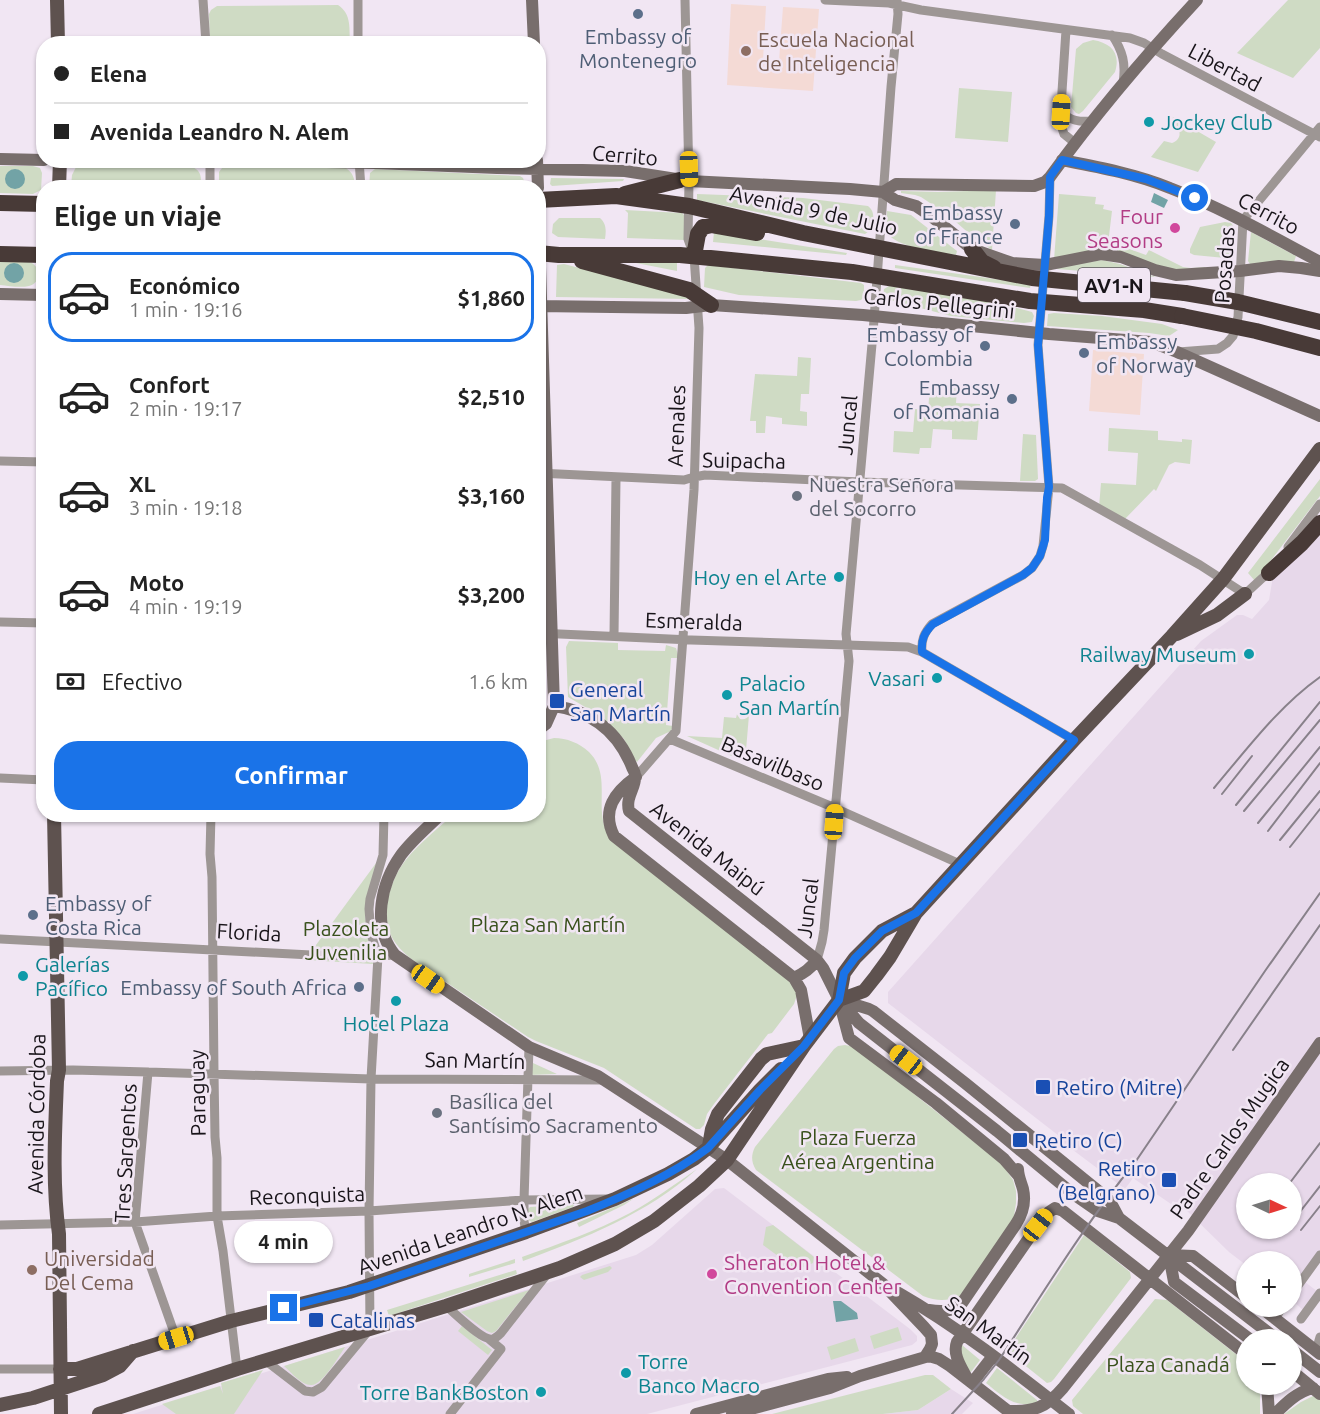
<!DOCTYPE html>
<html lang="es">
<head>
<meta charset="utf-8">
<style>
  body { margin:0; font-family:Ubuntu,sans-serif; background:#f2f2f2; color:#222; height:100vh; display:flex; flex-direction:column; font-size:22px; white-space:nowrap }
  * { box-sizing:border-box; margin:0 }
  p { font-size:20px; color:#767676 }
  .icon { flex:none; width:33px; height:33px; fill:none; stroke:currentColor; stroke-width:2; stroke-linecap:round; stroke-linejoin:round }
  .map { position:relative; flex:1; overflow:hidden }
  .panel { position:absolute; left:36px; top:180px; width:510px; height:642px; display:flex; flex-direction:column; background:#fff; border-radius:24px; box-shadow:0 2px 4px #0004 }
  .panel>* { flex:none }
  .guide { position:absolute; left:36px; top:36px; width:510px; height:132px; border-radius:24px; box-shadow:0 2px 4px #0004; display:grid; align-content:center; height:132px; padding:0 18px; background:#fff }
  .needle { width:39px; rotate:94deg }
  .tools { position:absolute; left:1236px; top:1173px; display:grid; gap:12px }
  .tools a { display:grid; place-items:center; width:66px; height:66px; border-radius:50%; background:#fff; box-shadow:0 2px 4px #0004; font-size:30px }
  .end { position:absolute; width:27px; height:27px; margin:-14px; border:8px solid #1a73e8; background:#fff; box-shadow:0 0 0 3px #fff }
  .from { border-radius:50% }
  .bubble { position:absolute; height:42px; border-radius:21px; background:#fff; box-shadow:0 2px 4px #0004; font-size:20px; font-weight:600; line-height:42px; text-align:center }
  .car { position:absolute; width:18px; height:36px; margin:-18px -9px; border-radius:8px; box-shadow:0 0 4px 2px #0007; background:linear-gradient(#f5c518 24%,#345 0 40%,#f5c518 0 76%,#345 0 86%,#f5c518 0) }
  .guide b { display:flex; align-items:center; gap:21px; height:57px; font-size:22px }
  .guide b+b { border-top:2px solid #e0e0e0 }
  .guide i { width:15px; height:15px; background:#222 }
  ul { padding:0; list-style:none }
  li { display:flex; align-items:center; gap:18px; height:90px; margin:0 12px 9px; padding:0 6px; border:3px solid transparent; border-radius:24px }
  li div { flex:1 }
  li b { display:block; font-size:22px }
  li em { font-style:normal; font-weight:600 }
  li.current { border-color:#1a73e8 }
  li>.icon { width:54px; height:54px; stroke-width:1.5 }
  h2 { padding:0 18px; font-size:27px; line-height:72px }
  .pay { display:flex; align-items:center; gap:15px; height:66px; padding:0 18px; font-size:22px }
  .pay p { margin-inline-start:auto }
  .cta { display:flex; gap:12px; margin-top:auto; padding:12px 18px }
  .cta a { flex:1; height:69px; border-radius:24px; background:#1a73e8; color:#fff; font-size:24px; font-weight:600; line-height:69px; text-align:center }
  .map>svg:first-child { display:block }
</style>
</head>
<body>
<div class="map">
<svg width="1320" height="1414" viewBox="0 0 1320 1414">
  <rect width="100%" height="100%" fill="#f1e6f3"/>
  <path fill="#e7d8ea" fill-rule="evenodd" d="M1320,514V1252L1300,1278L1318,1292L1304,1311L1292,1300V1262H1246V1265L1229,1252L1185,1209L1173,1201L1171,1204L1133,1178L1125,1189L1061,1141L1063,1139L888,1003V992L1201,641L1237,615H1243L1252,619L1269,600L1273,576ZM1246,1184H1292V1228H1246Z
    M724,1188L910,1329L917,1336V1341L912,1345L647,1414H133L636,1255L652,1245L715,1189Z
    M951,1389L973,1403L962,1414H883L918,1410Z"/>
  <path fill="#f4dad5" d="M731,4L766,6L763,60L779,61L783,7L819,9L813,91L727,85Z
    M1093,350L1144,354L1140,415L1089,411Z"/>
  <path fill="#cfdbc4" d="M1288,0H1320V48L1293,78L1237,53Z
    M338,5C352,14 349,29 350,43H210L209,14L211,10L217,6Z
    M1093,40C1111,43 1121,53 1115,72L1083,111L1079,114L1076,113L1071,107L1076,49L1083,43Z
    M959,88L1012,92L1008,142L955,138Z
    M1173,117L1216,142L1198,172L1151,157L1164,141L1172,143C1184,138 1180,128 1172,121Z
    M77,165L192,167C202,171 201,177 201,187H71L72,175Z
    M0,166H33L40,168L42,173L41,190L33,194L0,193Z
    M226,167L346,168C354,174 354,178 355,187H219V172L222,168Z
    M375,169L520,176L523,178L524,181L518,187H505L369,188L370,173Z
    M551,178L624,179L623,181L552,186L550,184Z
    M996,190L992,250L972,236L948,215L921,197L915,195L901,193V191L938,192Z
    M697,194L803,198L868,206C876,212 873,221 871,230L865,234L697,200Z
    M1059,194L1096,197L1095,204L1104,205L1103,209L1112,211L1108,244L1121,246L1146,255L1149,250L1183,267L1191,268L1205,267L1206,269L1172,271L1122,254L1054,260Z
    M625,210L682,213L685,216L684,240L627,238L628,213Z
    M887,211L911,215L957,251L956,255C937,252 897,248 886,232Z
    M559,218H600C607,224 606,232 605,239L558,237L552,233L553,224Z
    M1225,222L1231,223L1235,228L1233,252L1231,256L1225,258L1194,255L1190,253V249L1200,227Z
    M714,232L847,253L846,255L713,242Z
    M1251,232L1296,256L1294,262L1250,264L1248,261Z
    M1102,260L1120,264L1156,277L1057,269L1058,267Z
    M0,261C9,261 20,260 29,262C41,265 42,283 29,286C20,288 9,286 0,285Z
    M631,262L677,263V271Z
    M564,264L689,296L690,299L556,297L557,265Z
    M708,265L861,283L864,285V297L861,300L856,301L739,295L704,287L705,268Z
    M895,265L1031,284L1030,288L895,268Z
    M889,286L983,299L1032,312L1034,316L1032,322L1024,323L951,316L886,299L883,295L884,289Z
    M1054,313L1102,316L1162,324L1178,330L1169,336L1149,333L1047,326L1048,314Z
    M798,357L811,358L809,394H801L800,411L807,412V426L782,424V418L766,416L765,433H756V421H750L755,374L797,376Z
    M930,387L957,388L956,403L980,404L977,440L952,439V430L933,429L931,448H920L919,454L893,452L894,431L913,432L915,409L928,410Z
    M1109,428L1158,431V440L1182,442V439L1192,440L1190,464L1175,462L1169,465L1156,491L1154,489L1124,520L1099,507L1101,483L1136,485L1138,453L1108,451Z
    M1023,434L1036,435L1038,479L1035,481H1020Z
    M1320,479V496L1255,581L1248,573Z
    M569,641L618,643V650L665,651L666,645L676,648L679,658H671L666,725L673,726L671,731L656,738L637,762L633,758L624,739L608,723L592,711L568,697L566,647Z
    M737,714L740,719C744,720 747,719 749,715L745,762L687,736L722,738L724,717L736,718Z
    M554,738C567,738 579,743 589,752C612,775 594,806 607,833L792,979L797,995L794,1004L772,1033L768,1034L714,1104L707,1114L704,1125L700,1129H696L604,1068L536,1041L528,1037L410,958C394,944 386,933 387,912L383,911C388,897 392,881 400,868C414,847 435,831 453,815L538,814L539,742Z
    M379,859L365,916L373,964L305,960Z
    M845,1045L855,1047L1002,1164L1013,1180L1016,1191V1203L1014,1216L1011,1225L959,1297C946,1301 936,1301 923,1296L756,1170C751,1162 751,1155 755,1147L834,1049L838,1046Z
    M533,1063L557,1074L530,1075Z
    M697,1169C647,1214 585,1238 523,1261L522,1257C559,1244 596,1231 630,1213C654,1200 675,1184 697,1169Z
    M633,1199L624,1205L579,1227L577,1223Z
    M572,1204L574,1205L573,1207L532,1222L528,1220V1209L530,1207Z
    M773,1225L814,1257L813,1263L797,1270L763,1245L766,1227Z
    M1084,1235L1130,1272L1131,1278L1054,1379L1051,1382L1047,1383L1007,1351Z
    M515,1259V1263L469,1277V1274Z
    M610,1266L612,1268L608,1272L584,1280L580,1277L582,1275Z
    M516,1270L517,1274L389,1316L387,1310Z
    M529,1290L496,1331L492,1333L487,1331L461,1312Z
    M1155,1299L1167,1300L1246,1362V1384L1260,1385V1414H1083L1073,1406L1072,1400Z
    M462,1326L492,1350L488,1355L458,1331Z
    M898,1327L902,1340L874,1349L870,1336Z
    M855,1338L859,1351L831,1360L827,1347Z
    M962,1345L980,1360L971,1372L963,1365L959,1357Z
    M345,1347C339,1356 322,1386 311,1385C301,1385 291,1372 284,1366Z
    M997,1368L1037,1400V1402C1016,1410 1001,1395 986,1383Z
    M263,1370L234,1414H176L162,1404L220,1386L223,1394L221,1383Z
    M925,1375H933L951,1389L918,1410L883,1414H772Z
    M1313,1396L1320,1399V1414H1284L1301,1402Z"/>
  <path fill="#72a3a6" d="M5 179a10 10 0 1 1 20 0a10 10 0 1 1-20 0Z
    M1154,193L1168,200L1164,208L1151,202Z
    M4 273a10 10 0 1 1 20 0a10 10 0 1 1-20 0Z
    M833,1301H841L857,1313L858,1319L836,1322Z"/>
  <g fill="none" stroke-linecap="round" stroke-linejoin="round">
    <path stroke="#9d9694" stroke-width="9" d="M203,0L206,44
      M358,0V44
      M825,0L889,3L921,10L1130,38L1144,43L1162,54L1320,137
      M1066,30L1060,122L1064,134L1075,143
      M1112,35C1123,51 1126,64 1123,83
      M1061,112C1071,121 1079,122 1092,121
      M210,160V188
      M359,160L361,188
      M1178,352L1218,349L1227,343L1233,336L1238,317L1243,220L1320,127
      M0,461L44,462
      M538,473L684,480L694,477L705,475L860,482L1062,488L1200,565L1245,594L1271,570
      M1288,547L1320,504
      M0,622L44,623
      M538,633L691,640L908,647L922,652L1074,740
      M614,636L616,478
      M922,652C921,640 924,633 932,624L1023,575L1032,568L1040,556L1043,546L1049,487L1038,345L1049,216L1050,177
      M670,739L835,808L960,864
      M636,777L676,731L694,490L699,328L694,256L688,239L689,181L685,0
      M0,778L44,780
      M211,814L210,854L212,877L214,1073L215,1137L217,1158V1216L223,1251L237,1369
      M0,939L311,955L378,956L395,955
      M817,960L822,942L824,930L849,661L846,634L873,333L891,87L898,14L897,0
      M0,1071L73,1070L148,1072L371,1079L603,1080
      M148,1072L135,1222L176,1338
      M0,1225L135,1222L217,1216L369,1211L524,1200L606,1199
      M526,1232L524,1221V1200L529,1047
      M1292,1294L1320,1255
      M446,1306C455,1313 483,1342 493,1339C496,1338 499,1335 501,1333L548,1273
      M1275,1319L1283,1306
      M1301,1319L1320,1293
      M1316,1351L1320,1337
      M266,1361L305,1391L313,1392L322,1387L370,1329L369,1211L371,1079L378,956L371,934L369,909L370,899L383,855L384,814
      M0,1369H60
      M450,1414L501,1349L489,1339"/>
    <path stroke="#786e6c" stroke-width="12" d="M532,0L534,44
      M0,159L44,160
      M226,160L375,163L497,168L625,171L689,181L850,189L883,192L896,184L1034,186L1045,182L1050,177C1095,115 1145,56 1197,0
      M537,160L538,188
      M1062,160C1098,167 1136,174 1170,188C1222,208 1271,236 1320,262
      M883,192L895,200L916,206L931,216L972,249L1012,263L1045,265L1101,254L1121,257L1155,270L1176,275L1240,271L1279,266L1301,268L1320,271
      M538,204L554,706L546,724L538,730
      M0,294L44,295
      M538,306L686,308L711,305L863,315L1049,334L1151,342L1177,352L1320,416
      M554,706C592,711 618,732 632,767C633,770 635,772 635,775C637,787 625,796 629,811L817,960L823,968L839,1000L849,1038L936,1103L1004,1159L1018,1175
      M636,777C615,792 601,810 614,836L794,978L801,990L810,1039
      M441,814C428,827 412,840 401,855C381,883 371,926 395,955L529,1047L598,1076L727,1160L883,1284L924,1327L931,1335L932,1344L930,1349L925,1357
      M794,978C804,973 810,969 817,960
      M840,1000L869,1009L873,1011L965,1083L1107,1198L1111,1203L1119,1218
      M842,1003L859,1023L997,1131L1072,1193L1098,1211L1119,1218L1278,1340
      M1169,1255L1174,1282L1251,1340
      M1169,1255L1193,1256L1246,1297
      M897,1292C958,1327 1014,1371 1069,1414
      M1259,1306L1320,1354
      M929,1310C941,1312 952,1312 962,1303L1016,1224C1023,1213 1026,1202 1023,1189C1021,1182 1018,1176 1018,1169
      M1292,1350L1320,1372
      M1292,1371L1320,1394
      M968,1380C962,1368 952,1355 957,1342L1038,1225L1049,1212L1055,1208L1063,1211L1246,1354
      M972,1383L993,1356
      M1267,1384L1269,1414
      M1008,1411C1033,1412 1046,1408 1063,1388L1188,1231L1320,1043
      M696,1414L828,1379L847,1377
      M732,1414L830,1388L860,1376L929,1356L939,1359L950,1366L1012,1414
      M1275,1414C1286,1403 1297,1392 1313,1388"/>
    <path stroke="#5e524f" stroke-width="14" d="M57,0L58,44
      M59,188L60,160
      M1177,634L1217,615L1245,594
      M54,814L59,1070L57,1081C55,1132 52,1183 59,1234L61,1414
      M839,1000L864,991L876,976L890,957L916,913L1074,740L1172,636L1223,579L1320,449
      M709,1146L712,1129L718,1114L761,1059L767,1054L804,1046
      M60,1369H77L231,1321L349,1292L526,1232L615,1199L668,1174L694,1159L708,1148L760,1090L781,1069
      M0,1405L33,1398L103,1375L120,1366L133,1351
      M99,1414L237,1369L446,1306L560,1268L615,1244L654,1221L699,1186L727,1160L804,1046L839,1000L844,973L855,958L882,931L916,913"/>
    <path stroke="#483a37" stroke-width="16" d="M625,194L680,180
      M538,200L616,196L689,206L803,233L1032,278L1185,293
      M0,203L44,204
      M972,249L982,262L994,268
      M538,253L559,255H680L852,272L1030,301L1144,310L1182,316
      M0,254L44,255
      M694,256L698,234L703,227L712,225L757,233
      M582,261L689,290L711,305
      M1269,573L1302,543L1320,523"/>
    <path stroke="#88818a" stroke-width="2" d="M1214,788C1247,749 1279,706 1320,677
      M1222,794L1252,756
      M1236,805L1320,702
      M1244,811L1320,720
      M1258,823L1320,747
      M1268,831L1320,763
      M1280,840L1320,791
      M1290,847L1320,809
      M1233,1050L1320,925
      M1289,1184L1320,1143
      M1292,1222L1320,1186
      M1301,1230L1320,1206
      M952,1414L984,1379L999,1360C1043,1293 1085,1224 1136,1161L1265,971L1320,893"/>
    <path stroke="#483a37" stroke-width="16" d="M1185,293L1238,302L1320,322
      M1182,316L1256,331L1320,348"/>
  </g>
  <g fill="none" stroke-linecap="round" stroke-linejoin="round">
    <path stroke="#1a73e8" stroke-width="8" d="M284,1308L369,1286L587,1211C629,1194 672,1175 708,1148L760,1090L804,1046L839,1000L844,973L855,958L882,931L916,913L1074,740L922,652C921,640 924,633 933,624L1023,575L1032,568L1040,556L1045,540L1047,498L1049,487L1038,345L1049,216L1050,177L1062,160L1146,179L1195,198"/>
  </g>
  <g fill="#5c6f8a" stroke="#f1e6f3" stroke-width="2">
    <circle cx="638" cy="14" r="6"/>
    <circle cx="1015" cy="224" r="6"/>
    <circle cx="985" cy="346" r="6"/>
    <circle cx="1084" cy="353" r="6"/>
    <circle cx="1012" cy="399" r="6"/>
    <circle cx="33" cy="915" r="6"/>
    <circle cx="359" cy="987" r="6"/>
  </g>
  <g fill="#8d6e63" stroke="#f1e6f3" stroke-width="2">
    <circle cx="746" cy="51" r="6"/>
    <circle cx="32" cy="1270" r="6"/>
  </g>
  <g fill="#0f9aa8" stroke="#f1e6f3" stroke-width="2">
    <circle cx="1149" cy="122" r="6"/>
    <circle cx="839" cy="577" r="6"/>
    <circle cx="1249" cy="654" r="6"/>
    <circle cx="937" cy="678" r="6"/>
    <circle cx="727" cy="695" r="6"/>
    <circle cx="23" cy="976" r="6"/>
    <circle cx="396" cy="1001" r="6"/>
    <circle cx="626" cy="1373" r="6"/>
    <circle cx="541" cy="1392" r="6"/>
  </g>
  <g fill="#d1479c" stroke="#f1e6f3" stroke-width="2">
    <circle cx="1175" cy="228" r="6"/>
    <circle cx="712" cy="1274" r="6"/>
  </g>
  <g fill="#6b7280" stroke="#f1e6f3" stroke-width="2">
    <circle cx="797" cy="496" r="6"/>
    <circle cx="437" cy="1113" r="6"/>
  </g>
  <g fill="#1a4fb4" stroke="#f1e6f3" stroke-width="2">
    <rect x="549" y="693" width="16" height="16" rx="3"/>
    <rect x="1035" y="1079" width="16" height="16" rx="3"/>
    <rect x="1012" y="1132" width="16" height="16" rx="3"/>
    <rect x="1161" y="1172" width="16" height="16" rx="3"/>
    <rect x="308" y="1312" width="16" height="16" rx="3"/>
  </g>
  <g text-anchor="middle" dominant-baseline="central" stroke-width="5" stroke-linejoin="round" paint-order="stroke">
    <rect fill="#f1e6f3" stroke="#59535a" stroke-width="1.5" x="1078" y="268" width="72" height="34" rx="4.5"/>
    <g font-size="20" font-weight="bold" fill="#181419">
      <text x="1114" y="285">AV1-N</text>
    </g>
    <g font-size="21" fill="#4e5e75" stroke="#f1e6f3" text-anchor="end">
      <text x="638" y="36" text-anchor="middle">Embassy of<tspan x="638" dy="24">Montenegro</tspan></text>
      <text x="1003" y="212">Embassy<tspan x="1003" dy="24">of France</tspan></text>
      <text x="973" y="334">Embassy of<tspan x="973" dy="24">Colombia</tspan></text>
      <text x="1096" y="341" text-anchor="start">Embassy<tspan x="1096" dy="24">of Norway</tspan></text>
      <text x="1000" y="387">Embassy<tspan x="1000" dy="24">of Romania</tspan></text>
      <text x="45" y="903" text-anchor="start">Embassy of<tspan x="45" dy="24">Costa Rica</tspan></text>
      <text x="347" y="987">Embassy of South Africa</text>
    </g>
    <g font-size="21" fill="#785e54" stroke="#f1e6f3" text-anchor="start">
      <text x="758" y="39">Escuela Nacional<tspan x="758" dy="24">de Inteligencia</tspan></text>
      <text x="44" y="1258">Universidad<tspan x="44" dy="24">Del Cema</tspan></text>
    </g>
    <g font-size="21" fill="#181419" stroke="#f1e6f3">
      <text transform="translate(1225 67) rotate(28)">Libertad</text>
      <text transform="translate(625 155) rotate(5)">Cerrito</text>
      <text transform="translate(814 210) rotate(12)">Avenida 9 de Julio</text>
      <text transform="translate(1269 213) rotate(28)">Cerrito</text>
      <text transform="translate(1224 265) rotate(-86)">Posadas</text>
      <text transform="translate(939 303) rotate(6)">Carlos Pellegrini</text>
      <text transform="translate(847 425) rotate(-85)">Juncal</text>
      <text transform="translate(676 426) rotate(-88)">Arenales</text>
      <text transform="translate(744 460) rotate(1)">Suipacha</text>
      <text transform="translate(694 621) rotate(2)">Esmeralda</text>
      <text transform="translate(773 763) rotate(23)">Basavilbaso</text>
      <text transform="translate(708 848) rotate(38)">Avenida Maipú</text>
      <text transform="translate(807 908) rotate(-83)">Juncal</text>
      <text transform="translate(249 932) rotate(3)">Florida</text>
      <text transform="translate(475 1060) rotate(1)">San Martín</text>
      <text transform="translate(197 1093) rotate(-91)">Paraguay</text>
      <text transform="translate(36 1114) rotate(-89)">Avenida Córdoba</text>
      <text transform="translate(1229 1138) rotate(-55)">Padre Carlos Mugica</text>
      <text transform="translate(125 1153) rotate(-87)">Tres Sargentos</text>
      <text transform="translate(307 1195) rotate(-2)">Reconquista</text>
      <text transform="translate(470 1229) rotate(-19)">Avenida Leandro N. Alem</text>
      <text transform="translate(989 1330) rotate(36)">San Martín</text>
    </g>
    <g font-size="21" fill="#0d838f" stroke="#f1e6f3" text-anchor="start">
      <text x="1161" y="122">Jockey Club</text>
      <text x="827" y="577" text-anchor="end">Hoy en el Arte</text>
      <text x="1237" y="654" text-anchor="end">Railway Museum</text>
      <text x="925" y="678" text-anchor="end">Vasari</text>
      <text x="739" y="683">Palacio<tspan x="739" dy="24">San Martín</tspan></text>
      <text x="35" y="964">Galerías<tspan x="35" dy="24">Pacífico</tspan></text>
      <text x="396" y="1023" text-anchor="middle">Hotel Plaza</text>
      <text x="638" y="1361">Torre<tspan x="638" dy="24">Banco Macro</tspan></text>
      <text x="529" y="1392" text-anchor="end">Torre BankBoston</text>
    </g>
    <g font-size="21" fill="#b23c85" stroke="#f1e6f3" text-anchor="end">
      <text x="1163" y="216">Four<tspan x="1163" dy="24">Seasons</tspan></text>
      <text x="724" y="1262" text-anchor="start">Sheraton Hotel &amp;<tspan x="724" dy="24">Convention Center</tspan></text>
    </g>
    <g font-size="21" fill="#5b616d" stroke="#f1e6f3" text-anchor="start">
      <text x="809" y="484">Nuestra Señora<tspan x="809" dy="24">del Socorro</tspan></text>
      <text x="449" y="1101">Basílica del<tspan x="449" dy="24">Santísimo Sacramento</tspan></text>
    </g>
    <g font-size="21" fill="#164399" stroke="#f1e6f3" text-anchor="start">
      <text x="570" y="689">General<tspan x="570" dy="24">San Martín</tspan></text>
      <text x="1056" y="1087">Retiro (Mitre)</text>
      <text x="1034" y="1140">Retiro (C)</text>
      <text x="1156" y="1168" text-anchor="end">Retiro<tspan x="1156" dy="24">(Belgrano)</tspan></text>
      <text x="330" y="1320">Catalinas</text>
    </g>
    <g font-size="21" fill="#39511c" stroke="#f1e6f3">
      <text x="548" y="924">Plaza San Martín</text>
      <text x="346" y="928">Plazoleta<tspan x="346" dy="24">Juvenilia</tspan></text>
      <text x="858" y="1137">Plaza Fuerza<tspan x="858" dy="24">Aérea Argentina</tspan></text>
      <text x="1168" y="1364">Plaza Canadá</text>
    </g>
  </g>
</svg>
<div class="tools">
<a><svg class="needle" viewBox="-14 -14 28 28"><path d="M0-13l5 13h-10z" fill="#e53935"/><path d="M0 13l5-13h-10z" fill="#767676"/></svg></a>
<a>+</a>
<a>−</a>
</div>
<i class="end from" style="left:1195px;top:198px"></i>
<i class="end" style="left:284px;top:1308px"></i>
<div class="bubble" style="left:234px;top:1221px;width:99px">4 min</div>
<i class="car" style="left:1061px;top:112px;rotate:3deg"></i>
<i class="car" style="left:689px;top:169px;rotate:178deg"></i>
<i class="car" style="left:834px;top:822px;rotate:4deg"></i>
<i class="car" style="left:428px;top:979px;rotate:125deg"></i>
<i class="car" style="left:906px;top:1060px;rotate:308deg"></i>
<i class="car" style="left:1038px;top:1225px;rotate:38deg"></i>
<i class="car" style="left:176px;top:1338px;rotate:253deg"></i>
<div class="guide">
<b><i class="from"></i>Elena</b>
<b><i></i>Avenida Leandro N. Alem</b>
</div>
<section class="panel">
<h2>Elige un viaje</h2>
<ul>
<li class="current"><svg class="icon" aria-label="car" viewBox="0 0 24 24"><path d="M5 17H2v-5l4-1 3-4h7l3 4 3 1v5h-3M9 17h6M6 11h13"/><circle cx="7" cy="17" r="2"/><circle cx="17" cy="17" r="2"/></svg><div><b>Económico</b><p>1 min · 19:16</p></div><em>$1,860</em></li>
<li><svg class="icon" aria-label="car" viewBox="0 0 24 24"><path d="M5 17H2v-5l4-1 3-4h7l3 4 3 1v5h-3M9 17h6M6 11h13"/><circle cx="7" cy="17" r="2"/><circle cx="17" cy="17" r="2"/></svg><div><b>Confort</b><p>2 min · 19:17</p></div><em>$2,510</em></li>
<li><svg class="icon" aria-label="car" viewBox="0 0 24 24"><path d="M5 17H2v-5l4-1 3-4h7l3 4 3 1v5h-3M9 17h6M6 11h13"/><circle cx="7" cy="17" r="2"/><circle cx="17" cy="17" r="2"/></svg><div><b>XL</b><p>3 min · 19:18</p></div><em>$3,160</em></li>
<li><svg class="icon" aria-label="car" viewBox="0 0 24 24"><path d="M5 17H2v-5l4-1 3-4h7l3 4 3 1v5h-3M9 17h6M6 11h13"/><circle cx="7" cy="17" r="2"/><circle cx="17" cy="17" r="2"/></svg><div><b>Moto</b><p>4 min · 19:19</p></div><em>$3,200</em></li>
</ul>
<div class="pay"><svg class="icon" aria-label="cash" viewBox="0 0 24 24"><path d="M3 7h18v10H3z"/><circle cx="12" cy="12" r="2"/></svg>Efectivo<p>1.6 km</p></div>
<div class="cta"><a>Confirmar</a></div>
</section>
</div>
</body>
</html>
